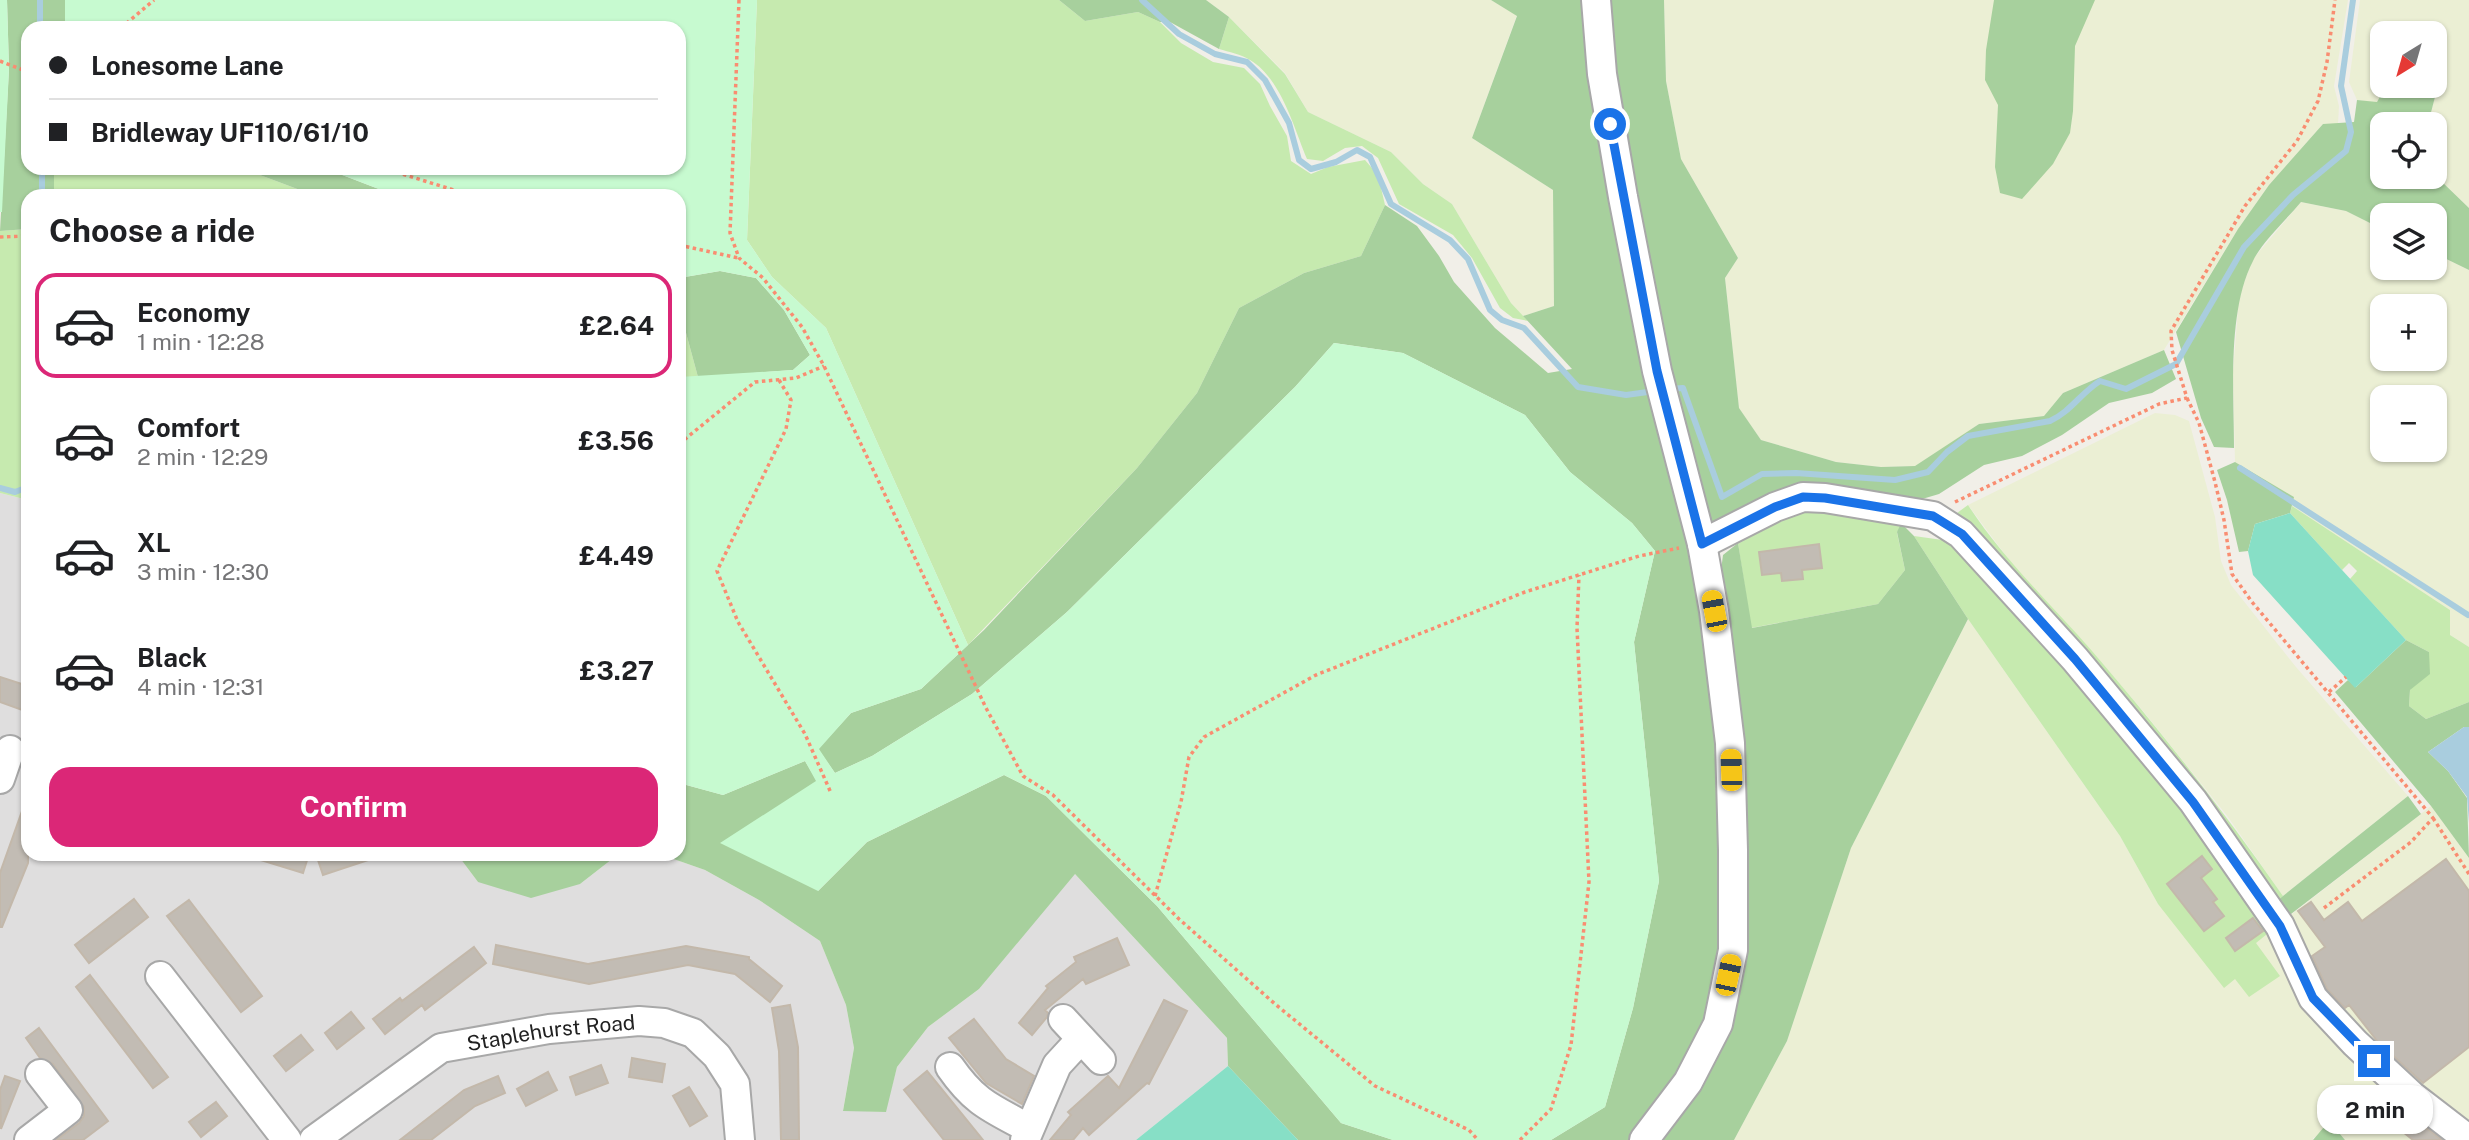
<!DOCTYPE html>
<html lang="en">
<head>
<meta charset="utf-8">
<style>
  body { margin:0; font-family:"Public Sans",sans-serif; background:#f6f6f6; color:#202124; height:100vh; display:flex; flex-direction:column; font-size:26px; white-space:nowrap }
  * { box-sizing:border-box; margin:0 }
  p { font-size:23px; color:#757577 }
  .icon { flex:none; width:38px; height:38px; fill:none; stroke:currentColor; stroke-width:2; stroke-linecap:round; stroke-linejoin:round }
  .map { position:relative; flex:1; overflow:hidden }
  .sheet { position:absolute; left:21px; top:189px; width:665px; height:672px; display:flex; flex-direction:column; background:#fff; border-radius:21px; box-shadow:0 2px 5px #0004 }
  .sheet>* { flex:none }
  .banner { position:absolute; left:21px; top:21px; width:665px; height:154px; border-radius:21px; box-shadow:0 2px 5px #0004; display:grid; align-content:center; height:154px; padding:0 28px; background:#fff }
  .needle { width:46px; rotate:217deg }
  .tools { position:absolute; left:2370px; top:21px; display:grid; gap:14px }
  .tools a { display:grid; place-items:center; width:77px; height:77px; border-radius:14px; background:#fff; box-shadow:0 2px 5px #0004; font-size:35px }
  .end { position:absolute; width:32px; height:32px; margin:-16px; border:9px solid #1a73e8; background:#fff; box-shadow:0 0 0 4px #fff }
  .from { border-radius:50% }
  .bubble { position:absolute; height:49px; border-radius:21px; background:#fff; box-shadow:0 2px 5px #0004; font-size:23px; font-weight:700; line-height:49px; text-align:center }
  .car { position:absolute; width:21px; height:42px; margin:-21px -10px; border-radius:9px; box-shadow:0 0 5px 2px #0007; background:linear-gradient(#f5c518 24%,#345 0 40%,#f5c518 0 76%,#345 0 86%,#f5c518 0) }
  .banner b { display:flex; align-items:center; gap:24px; height:66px; font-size:26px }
  .banner b+b { border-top:2px solid #e0e0e0 }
  .banner i { width:18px; height:18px; background:#202124 }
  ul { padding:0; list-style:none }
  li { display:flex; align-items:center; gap:21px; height:105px; margin:0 14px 10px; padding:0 14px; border:4px solid transparent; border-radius:21px }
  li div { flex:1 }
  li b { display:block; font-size:26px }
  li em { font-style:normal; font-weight:700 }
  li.current { border-color:#db2777 }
  li>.icon { width:63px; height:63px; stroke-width:1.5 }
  h2 { padding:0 28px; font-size:32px; line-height:84px }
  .cta { display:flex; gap:14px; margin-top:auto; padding:14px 28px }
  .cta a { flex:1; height:80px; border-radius:21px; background:#db2777; color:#fff; font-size:28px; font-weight:700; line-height:80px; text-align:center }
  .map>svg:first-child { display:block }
</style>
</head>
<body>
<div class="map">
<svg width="2469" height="1140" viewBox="0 0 2469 1140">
  <rect width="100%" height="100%" fill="#f1efe8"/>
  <path fill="#dfdede" d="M0,493L28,500V854H457L478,882L580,884L616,856H665L705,870L759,900L820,941L846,1005L854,1048L843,1110L885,1112L897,1067L928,1027L979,989L1074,873L1227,1038L1228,1066L1136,1140H0Z"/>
  <path fill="#ebefd4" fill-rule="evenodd" d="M1206,0H1491L1517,15L1472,138L1553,190L1554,306L1523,316L1511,303L1452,204L1423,184L1391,152L1308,112L1285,73L1229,17Z
    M1664,0H2348L2334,86L2339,106L2338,124H2323L2269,185L2238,229L2164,350L2063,393L2044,416L1979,424L1916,466L1881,467L1836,462L1761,440L1739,409L1725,278L1738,258L1681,159L1666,81Z
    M2360,0H2469V208L2440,180L2434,161V124H2428L2435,97L2431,86H2434V33H2382V86H2386L2377,103L2357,100L2349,82Z
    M2301,202L2346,211L2382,229V268H2434V253L2469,270V647L2450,635V610L2292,506L2294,497L2235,462L2233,372L2239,296L2253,259ZM2382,306H2434V359H2382ZM2382,397H2434V450H2382Z
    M2155,413L2175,415L2189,421L2215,517L2221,561L2231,585L2296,667L2408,796L2283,896L2228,817L2144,712L2082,640L2016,569L1968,505Z
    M1968,619L2120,836L2158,904L2235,979L2279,976L2255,943L2431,806L2469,858V1140H2345L2335,1128L2313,1138V1140H1734L1787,1041L1851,848Z"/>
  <path fill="#c6eaaf" d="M757,0H1059L1085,21L1138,12L1160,22L1181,43L1213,62L1244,68L1260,84L1270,106L1287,136L1291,161L1311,174L1328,167L1365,160L1378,175L1385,205L1361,256L1304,273L1239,308L1197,393L1137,468L968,645L826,328L772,277L747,240Z
    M1229,17L1285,74L1308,112L1391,152L1423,184L1452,204L1511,303L1528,321L1513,318L1500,308L1472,258L1453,235L1399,204L1378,158L1362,146L1345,148L1323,161L1307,159C1294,128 1281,78 1250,60C1241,54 1229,52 1219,49Z
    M54,168H241L316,196H54Z
    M28,229V500L0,493V231Z
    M679,307L698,377H679Z
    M1968,505C2003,559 2050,603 2092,651C2160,730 2224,811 2283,896L2278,900L2003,572L1957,513Z
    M2292,506L2450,610V635L2469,647V702L2426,719L2409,706L2410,690L2429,652L2406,640L2350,579L2357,571L2349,563L2342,570L2290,513Z
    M1800,507L1901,523L1897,533L1905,570L1878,604L1751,628L1738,543L1742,535Z
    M1914,536L1957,542L2112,714L2228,870L2240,897L2259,910L2272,930L2256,943L2280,976L2249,997L2235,979L2224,988L2158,904L2120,836L1968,619Z"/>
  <path fill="#a7d09d" d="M7,0H65V28H28V168H54V196H28V229L0,231L9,69Z
    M1059,0H1206L1229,17L1219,49L1170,22H1160L1138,12L1085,21Z
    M1491,0H1664L1666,81L1681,159L1738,258L1725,278L1739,408L1761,440L1836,462L1881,467L1915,466L1979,424L2044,416L2063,393L2164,350L2176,379L2152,393L2109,403L2062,435L2022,456L1984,465L1939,494L1912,502L1851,493L1722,524L1706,519L1688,543L1711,682L1724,828L1722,940L1708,1021L1680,1076L1631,1140H1551L1605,1107L1633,1008L1659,881L1634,642L1655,551L1632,523L1570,472L1525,415L1403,353L1334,343L1295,387L1067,612L972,694L872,756L835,773L818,749L851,713L921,689L984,630L1137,468L1197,393L1239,308L1304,273L1361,256L1385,205L1417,226L1439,256L1454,282L1495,328L1548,373L1572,369L1523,316L1554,306L1553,190L1472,138L1517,16Z
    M1994,0H2095L2075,46L2073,111L2070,133L2053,164L2022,199L2000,193L1995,167L1998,105L1985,80L1986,50Z
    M2386,86H2431L2435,97L2428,124H2382V177H2434V161L2440,180L2469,208V270L2434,253V215H2382V229L2346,211L2301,202C2288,218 2261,243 2253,261C2227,311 2234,392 2234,448L2214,447L2201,418L2176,332L2238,229L2269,185L2323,124L2354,122L2357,100L2377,102Z
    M241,168H324L397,196H316Z
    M720,271L756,278L784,310L810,355L793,370L698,377L679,307V278Z
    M2235,462L2294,497L2290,513L2255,524L2248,551L2239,552L2227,500L2217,470Z
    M1901,523L1914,536L1968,619L1851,848L1787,1041L1734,1140H1655L1726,1028L1720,578L1723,555L1738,543L1752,628L1878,604L1905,570L1897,532Z
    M2406,640L2429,652L2430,674L2410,690L2409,706L2426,719L2469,702V727H2464L2428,752L2448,771L2467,798L2469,858L2431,806L2335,692L2348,680L2356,687Z
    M805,761L817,781L818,891L867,842L1004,775L1046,796L1157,906L1341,1123L1393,1140H1298L1228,1066L1227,1038L1075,874L979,989L928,1027L897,1067L886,1112L843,1111L854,1048L846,1005L820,941L759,900L705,870L665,856H616L580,884L531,898L478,882L457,854H679V783L723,795Z
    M2408,796L2421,814L2291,914L2278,900Z
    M2324,1127L2335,1128L2345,1140H2313Z"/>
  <path fill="#c7fad0" d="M0,0H7L9,69L2,212H0Z
    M65,0H757L747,240L772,277L826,328L968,645L921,689L851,713L819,749L835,773L872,756L972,694L1067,612L1295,387L1334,343L1403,353L1525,415L1570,472L1632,523L1655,551L1634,642L1659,881L1633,1008L1605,1107L1551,1140H1393L1341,1123L1157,906L1046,796L1004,775L867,842L818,891L720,843L816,781L805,761L723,795L679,783V377L793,370L810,355L784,310L756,278L720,271L679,278V196H397L324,168H679V28H65Z"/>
  <path fill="#87dfc6" d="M2290,513L2406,640L2355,688L2253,575L2248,551L2255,524Z
    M1228,1066L1298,1140H1136Z"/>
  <path fill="#a9cdde" d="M2464,727H2469V823L2467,797L2448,771L2428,752Z"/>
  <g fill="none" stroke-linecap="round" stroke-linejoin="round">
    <path stroke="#a9cdde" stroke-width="6" d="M40,0V28
      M1142,0L1179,34L1215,54L1247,62L1265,80L1289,123L1299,160L1311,169L1336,162L1357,150L1370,157L1391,204L1450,240L1468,259L1490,310L1502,320L1524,328L1578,387L1626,395L1655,391
      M42,168V196
      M1669,389L1683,388L1722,497L1762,474L1796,473L1895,480L1928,472L1947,452L1968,436L2050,421C2070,412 2081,393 2100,381L2126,389L2176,364L2244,247L2293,195L2346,151L2351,132L2341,86L2353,0
      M2240,468L2468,615
      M0,488L15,492L28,487"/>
  </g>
  <path fill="#c2bcb4" stroke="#c3b8aa" stroke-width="2" d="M1819,544L1822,568L1802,570L1803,579L1782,581L1781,573L1762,575L1759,552Z
    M0,677L28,686V712L0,702Z
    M26,800L28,801V863L2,927H0V873Z
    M254,854H309L303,873L254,858Z
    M316,854H376L377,857L323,875Z
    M2202,856L2212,869L2201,878L2217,899L2213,902L2224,916L2204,931L2167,884Z
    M2446,859L2469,891V1047L2423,1083L2378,1042L2349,1005L2345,1008L2327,989L2312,956L2325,947L2298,911L2311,902L2324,920L2348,902L2362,921Z
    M134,899L148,917L89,963L75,945Z
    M189,900L262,996L241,1012L167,916Z
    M2253,918L2263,931L2235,951L2226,938Z
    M1117,938L1129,965L1086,984L1083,979L1045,1010L1048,1013L1047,1017L1032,1035L1019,1023L1048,988L1046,986L1076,962L1074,957Z
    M496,945L588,964L686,946L749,957V959L782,986L770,1002L735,974L688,965L589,984L493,964Z
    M474,947L486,963L425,1010L422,1005L385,1034L373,1019L400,998L402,1001Z
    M90,975L168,1077L153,1088L76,987Z
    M1164,1000L1187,1011L1149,1084L1147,1083L1089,1135L1083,1128L1073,1140H1050L1071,1115L1068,1112L1108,1076L1119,1088Z
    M790,1005L798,1047L799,1140H781L779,1051L772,1008Z
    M351,1012L364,1028L337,1049L325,1033Z
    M974,1019L1006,1059L1034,1076L1022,1104L986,1083L949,1038Z
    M39,1028L108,1121L83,1140H56L79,1123L84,1116V1107L53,1064L40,1058L26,1038Z
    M301,1035L313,1050L286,1071L274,1056Z
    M632,1058L665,1064L662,1082L629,1077Z
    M601,1065L608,1083L576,1095L570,1077Z
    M927,1071L983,1140H944L904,1090Z
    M548,1072L557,1090L526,1106L517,1089Z
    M5,1076L20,1081L1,1129L0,1090Z
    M498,1076L505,1093L475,1106L431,1140H400L464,1090Z
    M689,1087L707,1116L690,1126L673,1096Z
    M2393,1101L2402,1109L2442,1140H2413L2382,1115Z
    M216,1102L227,1116L201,1137L189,1122Z"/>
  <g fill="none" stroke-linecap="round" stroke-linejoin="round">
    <g stroke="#a8a8a8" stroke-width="32">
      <g id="minor">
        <path d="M1596,0L1602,74L1623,197L1657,371L1702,544L1714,611L1730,743L1733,850V950L1718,1024L1688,1082L1644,1140"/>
        <path d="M1702,544L1775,507L1803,497L1825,498L1933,516L1961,534L2075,659L2193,801L2280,926L2313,998L2355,1043L2412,1096L2469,1140"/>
        <path d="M0,779L10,750"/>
        <path d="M160,976L287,1140"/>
        <path d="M1063,1019L1101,1060"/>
        <path d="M950,1067C975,1103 991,1108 1028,1128"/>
        <path d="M29,1140L68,1110L40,1074"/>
        <path id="s1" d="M314,1140L441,1048L549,1029L639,1021L664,1023L693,1033L717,1056L735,1084L740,1140"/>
        <path d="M1025,1140L1057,1065L1081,1039"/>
      </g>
    </g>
    <path stroke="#f98d71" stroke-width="3.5" stroke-dasharray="3.5 3.5" stroke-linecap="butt" d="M739,0L730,233L739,258L763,278L802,327L824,366L986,708L1023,776L1053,795L1179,919L1275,1004L1375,1086L1469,1130L1478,1140
      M121,28L154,0
      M0,61L28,72
      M383,168L473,196
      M0,237L28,236
      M679,245L738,258
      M779,380L791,400L786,429L717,571L738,622L805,734L831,793
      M2187,398L2199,423L2215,482L2224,520L2232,574L2252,602L2433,818L2411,842L2324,908
      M679,444L755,382L796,378L824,366
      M1955,502L2159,404L2187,398L2172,350L2171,331L2245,206L2297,141L2318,101L2327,62L2335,0
      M2329,692L2346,677
      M2433,818L2469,874
      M1155,896L1181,802L1189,757L1204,737L1316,675L1525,592L1639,556L1679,548
      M1520,1140L1551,1109L1571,1045L1589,882L1577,628L1579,575"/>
    <use href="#minor" stroke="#fff" stroke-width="28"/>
  </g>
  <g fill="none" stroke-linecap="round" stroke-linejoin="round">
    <path stroke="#1a73e8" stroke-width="9" d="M1610,124L1657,371L1702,544L1775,507L1803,497L1825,498L1933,516L1962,534L2075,659L2193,802L2280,926L2313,998L2374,1061"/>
  </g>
  <g text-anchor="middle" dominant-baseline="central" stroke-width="7" stroke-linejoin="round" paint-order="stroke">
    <g font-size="21" fill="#212121" stroke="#fff">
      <text stroke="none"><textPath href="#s1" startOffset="268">Staplehurst Road</textPath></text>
    </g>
  </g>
</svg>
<div class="tools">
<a><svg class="needle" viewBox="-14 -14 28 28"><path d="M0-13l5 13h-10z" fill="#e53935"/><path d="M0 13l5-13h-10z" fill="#757577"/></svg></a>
<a><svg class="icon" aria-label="locate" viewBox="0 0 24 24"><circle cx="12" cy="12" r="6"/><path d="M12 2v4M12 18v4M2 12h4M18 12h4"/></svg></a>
<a><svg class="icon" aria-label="layers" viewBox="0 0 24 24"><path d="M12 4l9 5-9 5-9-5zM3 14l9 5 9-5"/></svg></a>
<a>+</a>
<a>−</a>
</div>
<i class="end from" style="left:1610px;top:124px"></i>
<i class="end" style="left:2374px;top:1061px"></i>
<div class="bubble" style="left:2317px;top:1085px;width:116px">2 min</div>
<i class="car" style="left:1714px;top:611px;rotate:349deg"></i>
<i class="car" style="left:1731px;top:770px;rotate:358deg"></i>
<i class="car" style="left:1728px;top:975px;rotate:12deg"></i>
<div class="banner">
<b><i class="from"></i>Lonesome Lane</b>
<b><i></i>Bridleway UF110/61/10</b>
</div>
<section class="sheet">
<h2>Choose a ride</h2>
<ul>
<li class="current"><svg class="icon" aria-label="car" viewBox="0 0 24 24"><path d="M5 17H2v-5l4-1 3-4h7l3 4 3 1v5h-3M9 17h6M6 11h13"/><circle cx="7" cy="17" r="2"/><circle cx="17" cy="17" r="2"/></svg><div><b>Economy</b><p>1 min · 12:28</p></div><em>£2.64</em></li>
<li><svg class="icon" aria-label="car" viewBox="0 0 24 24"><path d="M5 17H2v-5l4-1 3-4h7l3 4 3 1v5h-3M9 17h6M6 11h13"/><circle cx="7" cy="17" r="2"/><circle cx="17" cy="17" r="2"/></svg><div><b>Comfort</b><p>2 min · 12:29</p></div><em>£3.56</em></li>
<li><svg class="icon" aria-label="car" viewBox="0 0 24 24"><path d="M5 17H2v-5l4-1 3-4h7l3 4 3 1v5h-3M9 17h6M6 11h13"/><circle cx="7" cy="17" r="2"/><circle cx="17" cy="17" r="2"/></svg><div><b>XL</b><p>3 min · 12:30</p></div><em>£4.49</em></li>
<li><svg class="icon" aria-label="car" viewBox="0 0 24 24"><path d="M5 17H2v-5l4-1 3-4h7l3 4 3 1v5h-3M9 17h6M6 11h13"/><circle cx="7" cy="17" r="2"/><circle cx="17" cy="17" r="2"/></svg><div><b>Black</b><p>4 min · 12:31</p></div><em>£3.27</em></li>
</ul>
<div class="cta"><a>Confirm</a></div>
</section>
</div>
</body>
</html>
